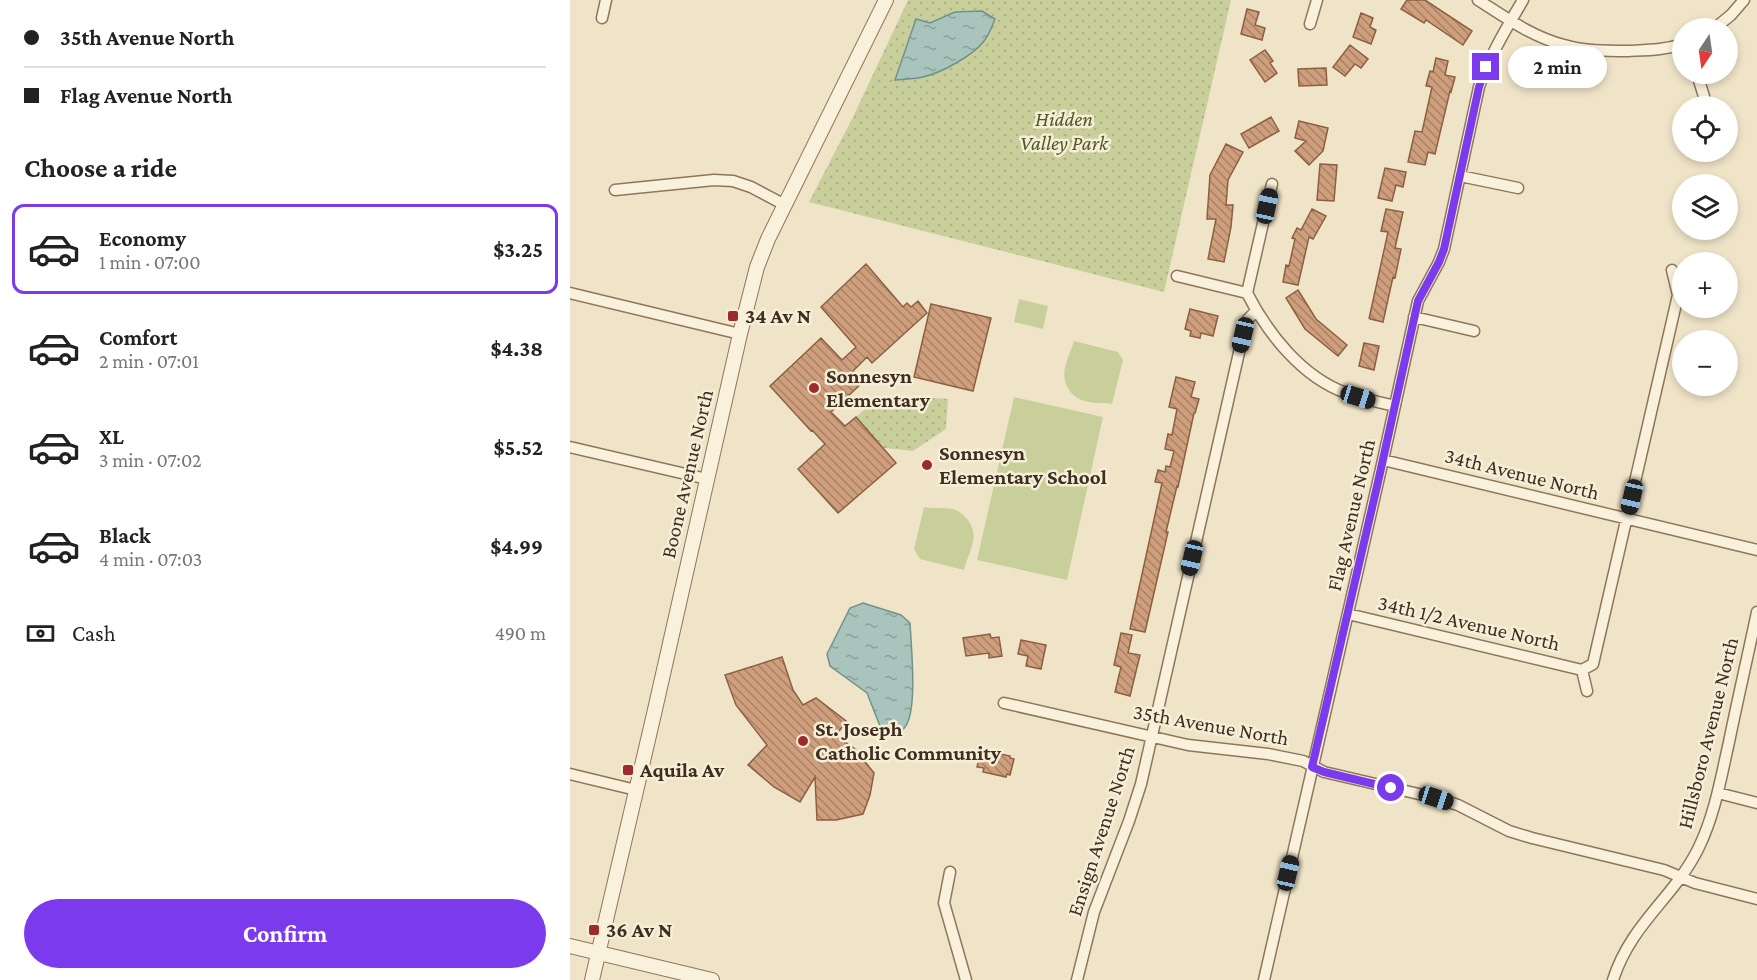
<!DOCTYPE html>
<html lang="en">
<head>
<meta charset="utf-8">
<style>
  body { margin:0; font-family:"Crimson Pro",serif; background:#f6f6f6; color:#222; height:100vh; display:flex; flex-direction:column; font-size:22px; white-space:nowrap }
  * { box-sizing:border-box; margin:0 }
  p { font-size:20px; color:#767676 }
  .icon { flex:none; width:33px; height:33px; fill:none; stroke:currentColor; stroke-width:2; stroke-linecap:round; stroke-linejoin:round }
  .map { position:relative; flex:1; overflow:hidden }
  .sheet { display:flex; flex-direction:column; background:#fff; width:570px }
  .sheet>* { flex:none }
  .guide { display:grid; align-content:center; height:132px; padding:0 24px; background:#fff }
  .needle { width:39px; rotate:193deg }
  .fabs { position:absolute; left:1102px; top:18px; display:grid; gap:12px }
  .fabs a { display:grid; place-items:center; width:66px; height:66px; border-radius:50%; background:#fff; box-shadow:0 3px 9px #0003; font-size:30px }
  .end { position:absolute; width:27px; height:27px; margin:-14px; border:8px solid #7c3aed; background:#fff; box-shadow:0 0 0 3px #fff }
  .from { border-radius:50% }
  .bubble { position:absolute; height:42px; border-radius:21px; background:#fff; box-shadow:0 3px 9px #0003; font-size:20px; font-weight:700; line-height:42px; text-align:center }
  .car { position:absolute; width:18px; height:36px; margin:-18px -9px; border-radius:8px; box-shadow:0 0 4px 2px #0007; background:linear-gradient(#222 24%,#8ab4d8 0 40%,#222 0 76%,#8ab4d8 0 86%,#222 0) }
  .guide b { display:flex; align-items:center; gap:21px; height:57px; font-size:22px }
  .guide b+b { border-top:2px solid #e0e0e0 }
  .guide i { width:15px; height:15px; background:#222 }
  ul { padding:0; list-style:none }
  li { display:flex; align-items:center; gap:18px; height:90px; margin:0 12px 9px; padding:0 12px; border:3px solid transparent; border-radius:12px }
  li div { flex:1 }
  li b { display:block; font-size:22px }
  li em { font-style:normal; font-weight:700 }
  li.on { border-color:#7c3aed }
  li>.icon { width:54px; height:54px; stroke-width:1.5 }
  h2 { padding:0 24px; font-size:27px; line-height:72px }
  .pay { display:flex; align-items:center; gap:15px; height:66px; padding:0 24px; font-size:22px }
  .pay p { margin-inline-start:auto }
  .cta { display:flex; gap:12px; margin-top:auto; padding:12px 24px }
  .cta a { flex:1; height:69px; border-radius:36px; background:#7c3aed; color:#fff; font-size:24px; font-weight:700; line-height:69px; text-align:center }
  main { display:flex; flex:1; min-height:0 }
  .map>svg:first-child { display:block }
</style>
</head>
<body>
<main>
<section class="sheet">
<div class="guide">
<b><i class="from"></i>35th Avenue North</b>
<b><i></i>Flag Avenue North</b>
</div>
<h2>Choose a ride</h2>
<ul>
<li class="on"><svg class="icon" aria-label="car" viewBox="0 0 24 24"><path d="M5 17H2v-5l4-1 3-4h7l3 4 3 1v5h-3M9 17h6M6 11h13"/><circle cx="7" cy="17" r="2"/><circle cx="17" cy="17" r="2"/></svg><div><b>Economy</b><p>1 min · 07:00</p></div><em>$3.25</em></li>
<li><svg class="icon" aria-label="car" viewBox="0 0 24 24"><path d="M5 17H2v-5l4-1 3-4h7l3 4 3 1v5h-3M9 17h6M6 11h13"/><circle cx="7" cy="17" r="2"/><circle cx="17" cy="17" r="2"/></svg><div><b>Comfort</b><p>2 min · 07:01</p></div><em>$4.38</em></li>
<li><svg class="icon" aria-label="car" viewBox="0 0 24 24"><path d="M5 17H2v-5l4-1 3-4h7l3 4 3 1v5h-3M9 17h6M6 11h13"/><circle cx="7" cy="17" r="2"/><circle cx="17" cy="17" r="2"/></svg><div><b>XL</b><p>3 min · 07:02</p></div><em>$5.52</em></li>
<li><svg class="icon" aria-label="car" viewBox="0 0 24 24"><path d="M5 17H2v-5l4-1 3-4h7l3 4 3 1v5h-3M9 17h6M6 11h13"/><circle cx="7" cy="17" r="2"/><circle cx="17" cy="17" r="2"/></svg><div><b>Black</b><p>4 min · 07:03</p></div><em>$4.99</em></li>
</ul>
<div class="pay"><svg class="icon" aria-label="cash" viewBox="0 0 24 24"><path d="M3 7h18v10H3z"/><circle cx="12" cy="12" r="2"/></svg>Cash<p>490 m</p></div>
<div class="cta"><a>Confirm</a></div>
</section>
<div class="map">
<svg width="1187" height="980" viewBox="0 0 1187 980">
  <defs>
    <pattern id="park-dots" width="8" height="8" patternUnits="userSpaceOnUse" patternTransform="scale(1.5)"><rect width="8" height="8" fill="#c9cf9b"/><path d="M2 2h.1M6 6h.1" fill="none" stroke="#aeb285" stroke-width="1.8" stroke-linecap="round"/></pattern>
    <pattern id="water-ripples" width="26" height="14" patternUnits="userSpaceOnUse" patternTransform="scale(1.5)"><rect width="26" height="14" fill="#a9c4bc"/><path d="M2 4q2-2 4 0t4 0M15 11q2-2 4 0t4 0" fill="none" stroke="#8ba098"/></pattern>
    <pattern id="building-back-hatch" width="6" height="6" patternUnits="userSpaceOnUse" patternTransform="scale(1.5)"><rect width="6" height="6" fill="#cf9f7d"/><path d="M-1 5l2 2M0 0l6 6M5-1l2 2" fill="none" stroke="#a98266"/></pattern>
  </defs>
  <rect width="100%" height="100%" fill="#f0e4c8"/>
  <path fill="#c9cf9b" d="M449,299L478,306L473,329L444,322Z
    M504,341L548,352L553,360L542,404C534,402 527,404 519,402C511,401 504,397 499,390C488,373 499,358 504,341Z
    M444,397L533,417L497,580L407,560Z
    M354,507C363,509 374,507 383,509C389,511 394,515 398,520C411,538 398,552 394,570L350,559L344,549Z"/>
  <path fill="url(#park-dots)" d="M338,0H661L594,292L239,202L283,117Z
    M309,397L322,407L350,409L351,397L378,399L376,429L343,451L314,448L286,417Z"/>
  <path fill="url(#water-ripples)" stroke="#6f938a" stroke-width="1.5" d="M412,11L425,19C422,26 419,35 414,41C404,55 371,73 353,77C344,79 334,79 325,80L346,19L360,23L385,12Z
    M293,603L331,615L340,623C341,644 348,711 335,727C333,731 327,733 323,735L310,726L297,693L260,666L257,654L280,608Z"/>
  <path fill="url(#building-back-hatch)" stroke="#8d5f41" stroke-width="1.5" d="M837,0H855L902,31L893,45L856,20L854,23L831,9Z
    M677,9L689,12L685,25L695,28L692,40L671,34Z
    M791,13L803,18L800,27L806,30L801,44L783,37Z
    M780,45L798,59L791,68L785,64L775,76L763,67Z
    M695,50L703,61L700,63L707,73L695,82L680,60Z
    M866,58L878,61L875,75L885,77L881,92L880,91L865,154L858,152L855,165L838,162L845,131L852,132L862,87L856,86L860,71L863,72Z
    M756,68L757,85L729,86L728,69Z
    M701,117L709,131L679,148L671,134Z
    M729,121L758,128L753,151L739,165L725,151L736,141L725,138Z
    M656,144L673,152L658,180L656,205H663L661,227L654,262L638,259L646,219H637L640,175Z
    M750,164L767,165L764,201L747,200Z
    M815,168L836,172L833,187L826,185L822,201L808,198Z
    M742,209L756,216L743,239L739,237L728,285L713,282L716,265L719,266L725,239L722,238L727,228L731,230Z
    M816,209L833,212L825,248L831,249L825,278L823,277L813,322L800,319V317L799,319L818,232L811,231Z
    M296,264L333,307L337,303L341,307L348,301L357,313L302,363L297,357L283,371L293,382L261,412L275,426L286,417L326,463L268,513L228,469L255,444L242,430L241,431L200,386L251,338L272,360L286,347L251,307Z
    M728,290L746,319L777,345L768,356L735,329L716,298Z
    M361,304L421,318L403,391L344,377Z
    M620,309L648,316L643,336L631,333L630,338L620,336L621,331L615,329Z
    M794,343L809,346L804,370L789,366Z
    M606,377L625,382L621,397L629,399L625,413H624L608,487L607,486L596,532H598L575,632L560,629L592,483L585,482L588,470L595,472L596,466L600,467L604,451L595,449L598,434L602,435L607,409L599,407Z
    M551,633L562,635L558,653L570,655L560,696L545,692L551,667L544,665Z
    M420,634L421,638L429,637L432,656L419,658V653L396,656L393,638Z
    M451,640L476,645L471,669L456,666L458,656L448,654Z
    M212,657L223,690L233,705L246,698L276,721L266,736L284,748L304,773L300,795L293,814L266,820H247L245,777L230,802L204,787L178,765L197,745L166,705L155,675Z
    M417,751L440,756V758L444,759L440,775L437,774L436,777L413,772L414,768L407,767L410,755L416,757Z"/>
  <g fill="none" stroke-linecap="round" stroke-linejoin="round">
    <g stroke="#8d765c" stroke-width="13">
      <path id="minor" d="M908,0C935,17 962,37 994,45C1014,51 1036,51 1058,51C1077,50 1095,50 1113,44
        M32,18L36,0
        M740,24L747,0
        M1145,28L1161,15L1174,0
        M1127,74L1137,106
        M890,176L948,188
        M45,190L144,180L163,181L181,187L215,205
        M607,276L677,293C698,334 732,377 776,393C792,399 809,402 825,406
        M0,293L170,334
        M677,293L702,184
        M844,317L904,331
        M0,447L137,479
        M813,460L1187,550
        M778,614L1012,670
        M1012,670L1023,664L1108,295L1102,270
        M1012,670L1017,691
        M434,703L618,745L698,754L733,761L754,772L866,798L888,805L939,831L962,838L1094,870L1125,883L1187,899
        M0,774L66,790
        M1148,793L1187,803
        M380,872L374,903L396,980
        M507,980L524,912L559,821L571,784L673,335L678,319L686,311
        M694,980L813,460L848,301L869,262L874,249L909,87C920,55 936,29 953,0
        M1043,980C1061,923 1105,897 1129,847C1145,814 1151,777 1159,742C1168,698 1178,655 1187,612"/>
    </g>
    <g stroke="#8d765c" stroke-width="16">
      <path id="tertiary" d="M0,946L142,980
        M22,980L84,714L170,334L187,267L198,239L316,0"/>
    </g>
    <use href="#minor" stroke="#faf1dc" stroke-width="10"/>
    <use href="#tertiary" stroke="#faf1dc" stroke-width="14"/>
  </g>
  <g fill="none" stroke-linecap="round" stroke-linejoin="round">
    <path stroke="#7c3aed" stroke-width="8" d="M821,788L754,772L742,767L808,482L848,301L869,262L874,249L909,87L916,67"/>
  </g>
  <g fill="#9e2a2b" stroke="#f7eed8" stroke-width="2">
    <rect x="157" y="310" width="12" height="12" rx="3"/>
    <circle cx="244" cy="388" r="6"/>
    <circle cx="357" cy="465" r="6"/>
    <circle cx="233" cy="741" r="6"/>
    <rect x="52" y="764" width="12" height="12" rx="3"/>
    <rect x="18" y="924" width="12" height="12" rx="3"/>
  </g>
  <g text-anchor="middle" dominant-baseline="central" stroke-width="5" stroke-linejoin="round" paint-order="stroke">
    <g font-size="21" font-style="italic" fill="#4d5a26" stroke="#f7eed8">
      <text x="494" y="119">Hidden<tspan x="494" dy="24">Valley Park</tspan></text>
    </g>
    <g font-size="21" font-weight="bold" fill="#3d2e20" stroke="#f7eed8" text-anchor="start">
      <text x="175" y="316">34 Av N</text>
      <text x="256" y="376">Sonnesyn<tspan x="256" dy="24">Elementary</tspan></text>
      <text x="369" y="453">Sonnesyn<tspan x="369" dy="24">Elementary School</tspan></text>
      <text x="245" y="729">St. Joseph<tspan x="245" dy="24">Catholic Community</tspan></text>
      <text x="70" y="770">Aquila Av</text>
      <text x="36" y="930">36 Av N</text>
    </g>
    <g font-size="21" fill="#3d2e20" stroke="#f7eed8">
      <text transform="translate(117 474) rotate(-77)">Boone Avenue North</text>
      <text transform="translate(952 474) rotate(14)">34th Avenue North</text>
      <text transform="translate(781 515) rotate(-77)">Flag Avenue North</text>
      <text transform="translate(899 623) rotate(13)">34th 1/2 Avenue North</text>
      <text transform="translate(641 725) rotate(10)">35th Avenue North</text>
      <text transform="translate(1138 733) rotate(-76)">Hillsboro Avenue North</text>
      <text transform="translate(531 831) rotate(-72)">Ensign Avenue North</text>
    </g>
  </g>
</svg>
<div class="fabs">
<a><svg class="needle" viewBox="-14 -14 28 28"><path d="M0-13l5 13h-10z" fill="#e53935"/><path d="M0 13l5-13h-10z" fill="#767676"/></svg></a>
<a><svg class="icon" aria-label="locate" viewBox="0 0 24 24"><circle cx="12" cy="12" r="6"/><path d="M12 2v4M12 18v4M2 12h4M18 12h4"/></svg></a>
<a><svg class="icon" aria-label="layers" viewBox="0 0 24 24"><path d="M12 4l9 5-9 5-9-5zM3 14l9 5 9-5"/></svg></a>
<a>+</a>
<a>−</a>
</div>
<i class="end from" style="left:821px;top:788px"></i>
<i class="end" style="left:916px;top:67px"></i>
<div class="bubble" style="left:938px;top:46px;width:99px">2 min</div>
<i class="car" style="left:697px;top:206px;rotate:12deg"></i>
<i class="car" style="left:673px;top:335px;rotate:193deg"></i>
<i class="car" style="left:788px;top:397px;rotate:107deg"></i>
<i class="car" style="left:1062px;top:497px;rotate:193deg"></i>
<i class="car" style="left:622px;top:558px;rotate:193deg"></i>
<i class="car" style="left:866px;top:798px;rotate:108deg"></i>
<i class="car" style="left:718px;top:873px;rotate:13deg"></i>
</div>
</main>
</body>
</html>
